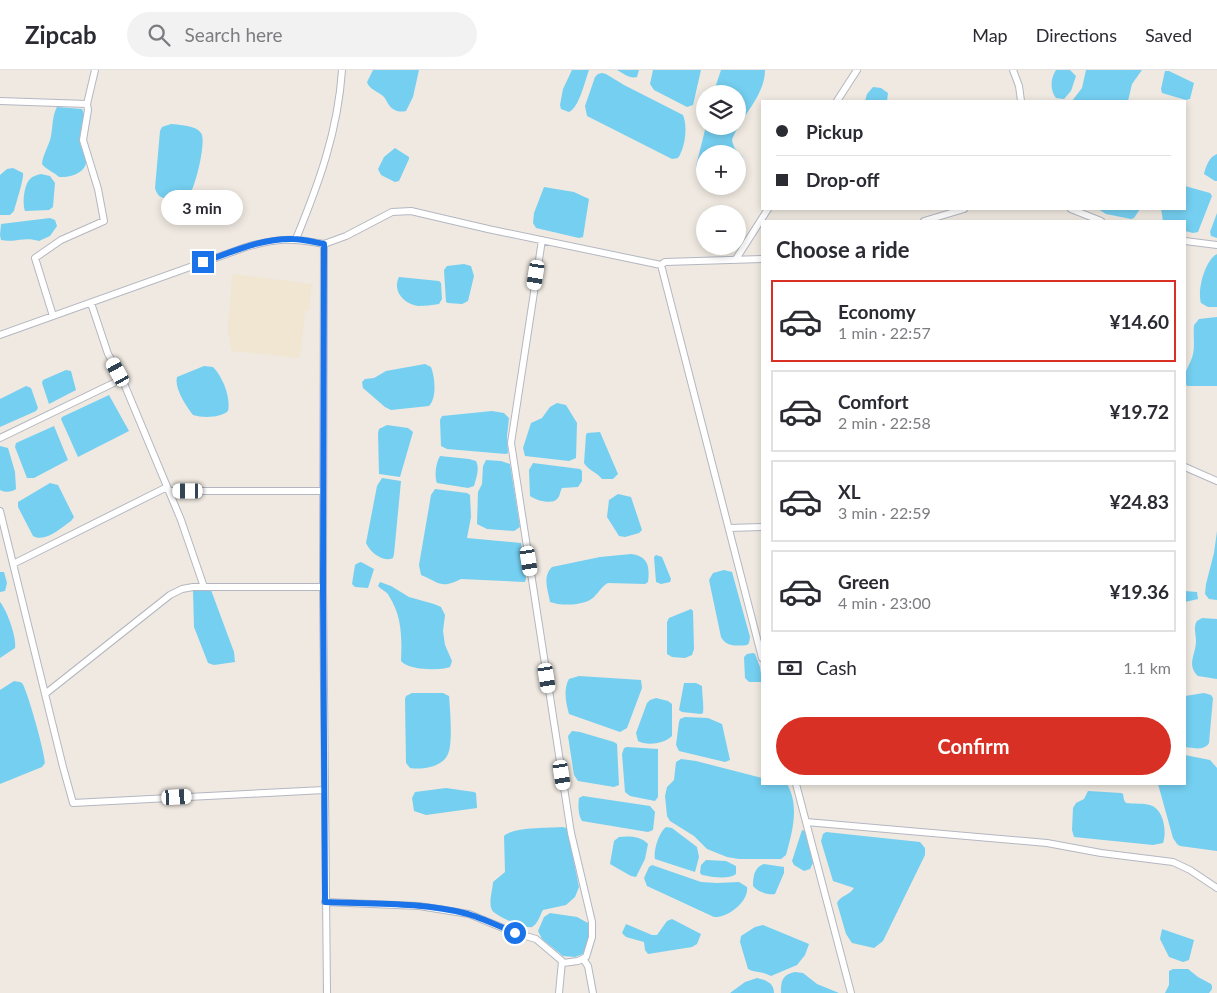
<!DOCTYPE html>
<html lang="en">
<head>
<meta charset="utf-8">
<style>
  body { margin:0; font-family:Lato,sans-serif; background:#f2f2f3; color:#2b2b33; height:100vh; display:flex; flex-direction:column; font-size:19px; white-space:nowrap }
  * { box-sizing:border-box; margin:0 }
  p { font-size:16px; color:#7c7c81 }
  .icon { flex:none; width:28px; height:28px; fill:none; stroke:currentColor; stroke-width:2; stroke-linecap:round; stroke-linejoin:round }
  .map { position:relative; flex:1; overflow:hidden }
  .details { position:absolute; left:761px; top:150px; width:425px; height:565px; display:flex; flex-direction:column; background:#fff; border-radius:0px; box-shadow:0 2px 8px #0003 }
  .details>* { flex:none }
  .top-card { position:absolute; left:761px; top:30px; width:425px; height:110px; border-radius:0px; box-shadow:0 2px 8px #0003; display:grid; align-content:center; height:110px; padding:0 15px; background:#fff }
  .buttons { position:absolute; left:696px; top:15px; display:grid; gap:10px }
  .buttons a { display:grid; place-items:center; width:50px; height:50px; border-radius:50%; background:#fff; box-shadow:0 2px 8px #0003; font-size:25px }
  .end { position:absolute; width:22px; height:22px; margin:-11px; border:6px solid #1a73e8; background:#fff; box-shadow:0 0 0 2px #fff }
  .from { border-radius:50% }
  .bubble { position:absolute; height:35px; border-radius:18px; background:#fff; box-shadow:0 2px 8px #0003; font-size:16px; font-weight:700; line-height:35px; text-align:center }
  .car { position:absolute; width:15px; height:30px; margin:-15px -8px; border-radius:6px; box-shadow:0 0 4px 1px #0007; background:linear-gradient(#fff 24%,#345 0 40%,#fff 0 76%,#345 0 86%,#fff 0) }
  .top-card b { display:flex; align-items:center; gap:18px; height:48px; font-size:19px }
  .top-card b+b { border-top:1px solid #e1e1e2 }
  .top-card i { width:12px; height:12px; background:#2b2b33 }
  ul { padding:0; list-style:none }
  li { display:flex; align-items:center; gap:15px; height:82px; margin:0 10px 8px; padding:0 5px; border:2px solid #e1e1e2; border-radius:0px }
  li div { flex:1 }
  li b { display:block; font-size:19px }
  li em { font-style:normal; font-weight:700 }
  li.active { border-color:#d93025 }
  li>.icon { width:45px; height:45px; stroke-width:1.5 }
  h2 { padding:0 15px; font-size:22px; line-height:60px }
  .pay { display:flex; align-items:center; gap:12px; height:55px; padding:0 15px; font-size:19px }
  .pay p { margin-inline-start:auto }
  .button { display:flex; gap:10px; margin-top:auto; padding:10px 15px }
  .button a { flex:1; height:58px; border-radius:30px; background:#d93025; color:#fff; font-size:20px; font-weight:700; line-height:58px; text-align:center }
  header { display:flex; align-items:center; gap:30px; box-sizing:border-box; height:70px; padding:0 25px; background:#fff; border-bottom:1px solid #e1e1e2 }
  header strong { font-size:24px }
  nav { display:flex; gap:28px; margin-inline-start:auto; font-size:18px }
  .search { width:350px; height:45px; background:#f2f2f3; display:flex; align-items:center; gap:12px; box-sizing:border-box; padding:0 18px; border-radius:28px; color:#7c7c81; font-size:19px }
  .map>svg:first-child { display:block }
</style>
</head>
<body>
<header>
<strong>Zipcab</strong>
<div class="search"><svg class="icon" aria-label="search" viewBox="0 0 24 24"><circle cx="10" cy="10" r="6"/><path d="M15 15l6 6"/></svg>Search here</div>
<nav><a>Map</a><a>Directions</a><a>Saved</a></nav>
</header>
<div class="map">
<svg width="1217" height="923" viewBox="0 0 1217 923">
  <rect width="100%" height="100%" fill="#efe9e1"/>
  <path fill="#f0e6d1" d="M232,204L312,214L309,241H305L300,288L231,281L228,259Z"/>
  <path fill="#75cff0" d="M373,0H419L413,27L406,41C401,42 398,42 393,39C388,36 387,30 383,26C377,21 369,19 367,12Z
    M572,0H589C585,11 579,38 569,42L561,39L560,35L563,19Z
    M617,0H639L637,7C630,9 624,4 617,0Z
    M653,0H701L693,35L687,37L654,20L650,14Z
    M721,0H765C765,26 741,46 732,70C736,91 751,77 738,105V106V84H705V107L700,103L696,96L706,56H738V24H713Z
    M1056,0H1070L1076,6L1071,21L1064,29L1056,28C1050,20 1050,9 1056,0Z
    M1086,0H1142L1132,14L1128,31H1072L1082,18Z
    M1165,1H1169L1194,13L1190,29L1186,30L1162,23L1161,19Z
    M602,3L606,4L624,15L683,45C688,57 685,78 678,88L672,89L587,46L585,36L595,7L598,4Z
    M873,17L881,18L888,23L887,31H865L867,24Z
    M57,37L82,39C87,48 81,57 80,66C78,75 84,81 86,89C88,103 69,108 59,107C55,103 44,98 42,94C43,84 49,76 51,66C53,56 52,46 57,37Z
    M171,54C180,55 195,55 201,63C207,70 195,120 188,127C183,131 175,130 169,129C161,128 157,126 155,118L160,61L162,57Z
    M395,78L409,87V89L399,111L395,112L381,105L378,99L384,87Z
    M1217,84V111H1215L1204,104C1206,96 1209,87 1217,84Z
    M13,98L23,103C24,109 16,133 14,141L10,145H0V105L7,99Z
    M41,104L50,106L55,113L53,137L49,140L25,141C22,133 24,115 30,109C33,106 37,105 41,104Z
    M1185,116L1210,123L1212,126L1198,162L1193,163L1185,161V151H1163L1161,139H1185Z
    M544,117L574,122L589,129L583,167L579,168L536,158L533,153L534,143Z
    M1098,139H1140L1134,148L1131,149L1106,144Z
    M1217,143V168L1211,166L1210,162Z
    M50,148L55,150L57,156L50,166L39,171C25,166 14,173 1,170L0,165L1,154Z
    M1217,184V237H1208L1201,233C1197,220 1205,190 1217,184Z
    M464,194L471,196L474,206L468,231L462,234L448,233L446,232L444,200L447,196Z
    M399,207L439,211L441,213L442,229L439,234C432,235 425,236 418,236C404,234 392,221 399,207Z
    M1217,247V316H1187C1180,305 1191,295 1193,284C1195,275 1193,264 1194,255L1199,249Z
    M425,294L431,297C435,307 437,328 429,336L391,340L385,337L363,318L362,312L365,309L374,308L386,301Z
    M204,296L213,297C223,307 231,328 228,341C220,348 203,348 193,345C186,336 174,318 177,307Z
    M66,300L71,301L76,320L49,334L42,313L43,310Z
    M26,316L31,318L38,338L36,341L0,357V329Z
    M109,325L129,361L78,387L61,349L62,347Z
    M557,333L566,335L577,353L576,388L569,391L525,386L523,378L531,353L542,348L550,337Z
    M492,341L504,343L509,348L507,366L508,383L506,384L447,379L441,376L440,350L442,346Z
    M387,355L408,358L413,362L400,407L379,404L378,363L379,359Z
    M54,356L68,390L34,408H27L15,377L16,373Z
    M600,362L618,404L613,409H602C597,402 589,401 584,393L586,365L587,363Z
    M0,376L8,378L15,402L16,419C12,422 5,423 0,420Z
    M440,386L469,389L476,391C480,399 476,408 474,416L468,418L437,413C434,405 436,393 440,386Z
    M486,390L501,391L510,394L520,457L514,461L487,459L477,454L478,422L482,414L483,396Z
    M533,393L580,399L582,401V411L578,417L562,418C560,421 560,427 557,429C552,435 535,430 530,426L529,400Z
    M382,408L401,411L394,484L393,488C383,493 370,482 366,473L377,416Z
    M50,413L58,415L74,447L71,451C61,458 45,473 33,466L18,437V432Z
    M435,419L467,423L470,425L471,447L467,468L521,473L526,508L525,512L461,509C441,519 440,513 421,505L419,495L431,425Z
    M618,424L631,427L642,460L639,463L625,467L619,466L607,447L609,430Z
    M1217,461V530L1209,529L1205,524L1206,514L1214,483Z
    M631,484C648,486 650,496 648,512L645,514L608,513C602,516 599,522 594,527C585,536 561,536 550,532C548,520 542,507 552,497L600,487Z
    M656,485L662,487L671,509L670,512L661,514L656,512L654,487Z
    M361,492L374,499L368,518L355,517L352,514L355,495L358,493Z
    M724,500L732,502L750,567L749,573L747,575C737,576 726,577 721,567L709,510L713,503Z
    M0,502H4L7,513L5,521L0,522Z
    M380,512L391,516L409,527L434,534L441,537L445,545L443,561L445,575L452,591L450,597C439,601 408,600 401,591C402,568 402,546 389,526C387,521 381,520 378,516Z
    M211,520L234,582L235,592L214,595L208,593L194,557L193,521Z
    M1185,521L1197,522L1198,529L1185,532Z
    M0,532C7,540 17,568 15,578L0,588Z
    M691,539L693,541L694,579L692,585L685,588L672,587L667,584V552L669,548Z
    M1202,548L1217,549V609L1198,606C1186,595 1196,584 1196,571C1196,564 1193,557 1197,551Z
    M753,583L755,584L760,597L762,611L761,612H749L745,608L744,587L747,584Z
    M579,606L641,610L642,618L627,658L620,662L569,644C566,634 563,619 569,609Z
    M14,611C17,612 19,611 22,613C27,619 45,683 45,693L42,697L0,714V620Z
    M684,613H696L702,616C702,626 704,633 703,643L701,644L682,642L679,640Z
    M412,623H443L449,626C450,639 453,673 448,684C443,697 422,700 410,698L406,693L405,629L406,626Z
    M1204,623L1211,625L1213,628L1209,673C1204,681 1194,678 1185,677V626Z
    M656,628L668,631L672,634V666C664,674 647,676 638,671L636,663L647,633L650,630Z
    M685,647L708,648L722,654L730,690L725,692L679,681L676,675L679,652L680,649Z
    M572,661L580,662L614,672L617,674L619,715L614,717L578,711L574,705L568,666Z
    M627,677L658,679V727L655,731L630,726L625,722L622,684L624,678Z
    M1185,685L1210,690L1217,698V781L1180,776L1177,774L1173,768L1158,714H1185Z
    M681,689L696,691L762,708V714H787C800,736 792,763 786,785L781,789H739L727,787L707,779L694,766L670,751L667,746L665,726L667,717L674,710L676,692Z
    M446,718L474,722L476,723L477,738L426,745L414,741L412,728L415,722Z
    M1088,721L1121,723L1123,724L1124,730L1126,733C1134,734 1143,733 1150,735C1164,739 1167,762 1163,773L1153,775L1074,767L1072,760L1073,738L1076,733L1084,729Z
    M583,726L650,736L655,742L653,760L648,762L582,751C578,745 578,735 579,728Z
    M562,757L567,758L579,817L575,827L566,835L543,840C540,845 538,854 532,857C526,859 495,846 492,840C488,833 493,819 493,812L505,802L504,766C513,757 549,758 562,757Z
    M666,757L672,758L697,777L699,787L695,802L655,789C653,781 659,762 666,757Z
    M802,760L805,761L813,793L810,799L804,801L794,795L792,791Z
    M826,762L920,772L925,778V785L883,871L874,878L852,873L846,864L837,833C841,825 850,825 854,818L833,811L821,771L823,764Z
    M619,767C628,766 641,766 648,774L645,789L636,807L631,806L610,794L614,771Z
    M706,790L726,791L736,796V804C728,810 712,807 702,805L700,803L701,795Z
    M764,794L784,797V803L775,824C768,825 758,822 753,816C753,807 754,797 764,794Z
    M652,795L701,812L717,813L739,812L747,817C749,832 727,848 714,847L647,816L644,808L649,797Z
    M550,843L577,847L588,853L589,862L587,879L583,884L575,887L563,886L542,869L538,861L544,847Z
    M672,849L701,864L697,874L692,877L648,884L645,880L644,872L626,867L622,863L626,854L652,865H657L667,851Z
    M763,855L809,874L805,885L797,895L771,906C763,901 755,903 748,899L740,872L741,866L755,857Z
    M1162,859L1194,870L1189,890L1183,892L1169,887L1160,869Z
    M1173,899H1188L1198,907L1211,914C1213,917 1212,920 1209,923H1165L1169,915V901Z
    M795,902L803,903L817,914L839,923H781C781,911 782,905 795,902Z
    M757,908C766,910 774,913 774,923H730L745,912Z"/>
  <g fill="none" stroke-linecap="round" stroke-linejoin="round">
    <g stroke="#b4b7c1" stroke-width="8">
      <path id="minor" d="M1013,0L1019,16L1021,31
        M0,31L87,34
        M837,31L857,0
        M1071,139L1101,151
        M924,151L964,139
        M296,169C319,113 338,61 342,0
        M542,170L511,373L571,763L592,852V867L586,887L578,891L563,893
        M1185,171L1217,175
        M324,174L346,166L392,142L411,141L488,159L661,195L665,192L762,189
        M736,189L768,139
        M661,195L762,588
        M91,233L108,284L120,304L181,450L204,517
        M53,246L35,188L61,170L104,151L98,119L83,70L88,40L87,34L95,0
        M0,265L246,177C278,168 291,168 324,174L323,517L327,923
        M0,368L122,309
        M1185,397L1217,411
        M169,421H323
        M0,441L63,697L73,733L324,720
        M729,458L762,457
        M13,494L167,417
        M45,624L170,525L182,519L193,517H323
        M796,714L851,923
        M806,752L1047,773L1101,783L1173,792L1190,800L1217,818
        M325,832L419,836L469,844L515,863L536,869L562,891L559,923
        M583,889L588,896L593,923"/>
    </g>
    <use href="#minor" stroke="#fff" stroke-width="6"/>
  </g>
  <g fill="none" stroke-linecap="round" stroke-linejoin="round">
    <path stroke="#1a73e8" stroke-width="6" d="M203,192C232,182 262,168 293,169C303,169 314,172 324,174L323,518L325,832C372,834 423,832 468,844C484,849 499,856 515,863"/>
  </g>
</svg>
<div class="buttons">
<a><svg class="icon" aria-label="layers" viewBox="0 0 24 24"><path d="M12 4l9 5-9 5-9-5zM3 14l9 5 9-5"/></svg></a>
<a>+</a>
<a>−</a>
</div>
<i class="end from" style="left:515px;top:863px"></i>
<i class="end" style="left:203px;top:192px"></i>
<div class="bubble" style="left:161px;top:120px;width:82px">3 min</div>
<i class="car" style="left:536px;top:205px;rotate:189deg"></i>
<i class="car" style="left:118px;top:302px;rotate:331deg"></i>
<i class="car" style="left:188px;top:421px;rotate:270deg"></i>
<i class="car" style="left:529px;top:491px;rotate:171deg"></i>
<i class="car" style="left:547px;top:608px;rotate:171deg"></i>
<i class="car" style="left:562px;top:705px;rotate:171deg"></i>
<i class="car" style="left:177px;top:727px;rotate:87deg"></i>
<div class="top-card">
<b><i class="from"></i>Pickup</b>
<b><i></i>Drop-off</b>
</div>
<section class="details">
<h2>Choose a ride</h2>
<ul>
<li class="active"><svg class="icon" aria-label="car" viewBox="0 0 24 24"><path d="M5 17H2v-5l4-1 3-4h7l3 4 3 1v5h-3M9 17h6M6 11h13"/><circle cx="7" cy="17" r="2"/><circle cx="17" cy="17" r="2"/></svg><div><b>Economy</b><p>1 min · 22:57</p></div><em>¥14.60</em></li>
<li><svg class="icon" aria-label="car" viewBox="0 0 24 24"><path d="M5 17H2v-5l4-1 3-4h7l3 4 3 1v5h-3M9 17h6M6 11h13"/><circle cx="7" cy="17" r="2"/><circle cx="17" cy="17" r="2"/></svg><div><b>Comfort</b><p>2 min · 22:58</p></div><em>¥19.72</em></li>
<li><svg class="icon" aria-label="car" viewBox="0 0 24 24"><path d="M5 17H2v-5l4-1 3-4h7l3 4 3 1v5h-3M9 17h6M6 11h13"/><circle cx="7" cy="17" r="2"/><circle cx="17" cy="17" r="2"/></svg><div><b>XL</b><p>3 min · 22:59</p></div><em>¥24.83</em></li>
<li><svg class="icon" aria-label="car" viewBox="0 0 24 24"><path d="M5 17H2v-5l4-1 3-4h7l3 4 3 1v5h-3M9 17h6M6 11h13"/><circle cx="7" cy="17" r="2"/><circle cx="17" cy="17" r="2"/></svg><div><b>Green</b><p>4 min · 23:00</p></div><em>¥19.36</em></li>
</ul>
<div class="pay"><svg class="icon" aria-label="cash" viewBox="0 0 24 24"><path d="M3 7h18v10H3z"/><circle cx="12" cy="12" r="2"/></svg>Cash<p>1.1 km</p></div>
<div class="button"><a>Confirm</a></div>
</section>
</div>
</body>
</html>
